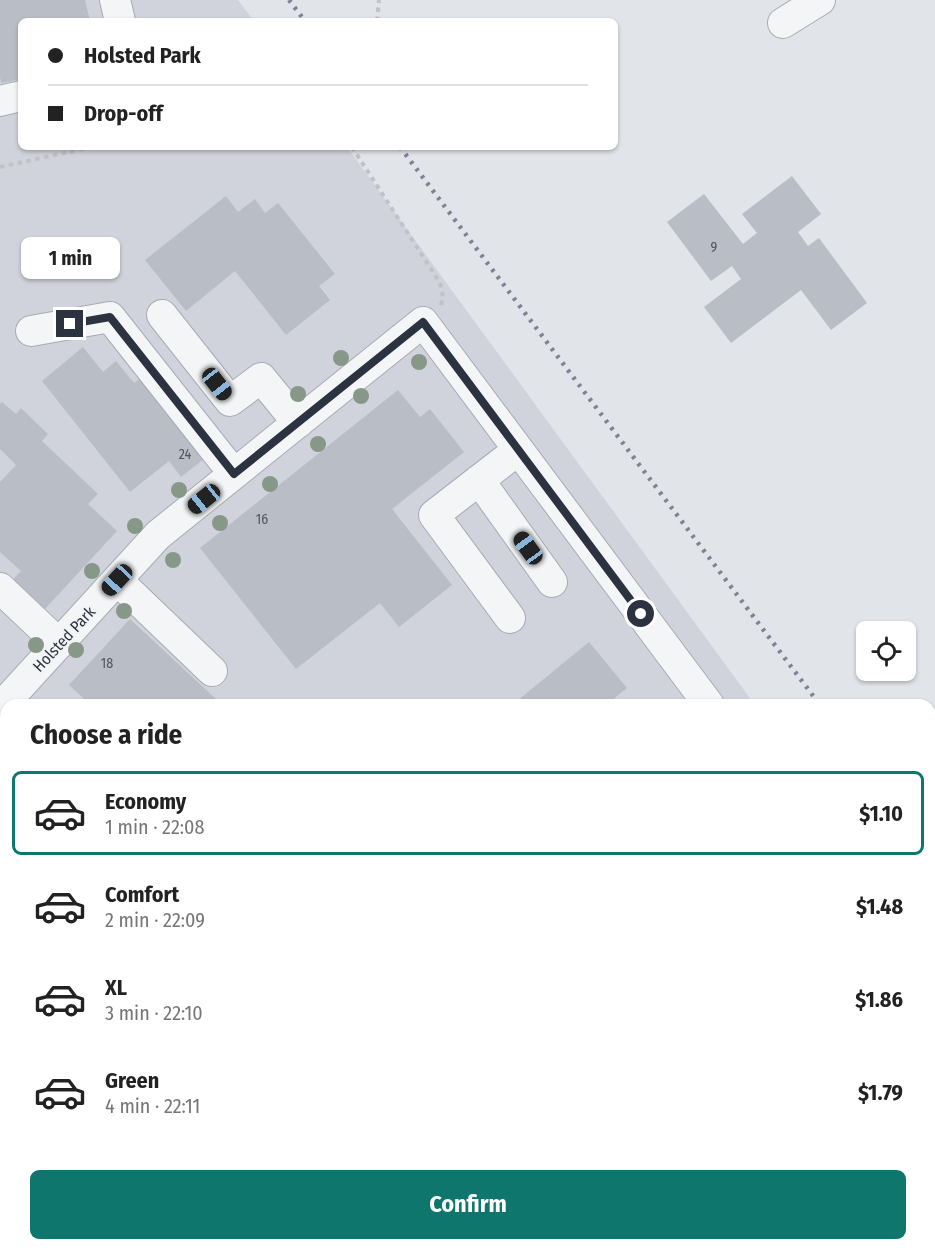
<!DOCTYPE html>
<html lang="en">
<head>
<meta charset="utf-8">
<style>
  body { margin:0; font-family:"Fira Sans Condensed",sans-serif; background:#f6f6f6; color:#222; height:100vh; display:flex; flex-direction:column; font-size:22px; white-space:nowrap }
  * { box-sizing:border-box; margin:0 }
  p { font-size:20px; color:#767676 }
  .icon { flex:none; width:33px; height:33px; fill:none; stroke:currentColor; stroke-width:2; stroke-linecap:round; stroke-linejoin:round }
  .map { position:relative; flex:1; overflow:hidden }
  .details { position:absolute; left:0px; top:699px; width:936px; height:552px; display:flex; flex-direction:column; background:#fff; border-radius:18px 18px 0 0; box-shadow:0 2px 4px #0004 }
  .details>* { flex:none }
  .banner { position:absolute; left:18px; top:18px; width:600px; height:132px; border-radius:9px; box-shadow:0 2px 4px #0004; display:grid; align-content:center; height:132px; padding:0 30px; background:#fff }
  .tools { position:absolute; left:856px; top:621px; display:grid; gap:12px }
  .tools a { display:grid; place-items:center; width:60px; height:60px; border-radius:9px; background:#fff; box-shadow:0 2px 4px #0004; font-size:30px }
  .end { position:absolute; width:27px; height:27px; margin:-14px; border:8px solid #2b3240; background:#fff; box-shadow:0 0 0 3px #fff }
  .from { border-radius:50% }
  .bubble { position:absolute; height:42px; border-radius:9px; background:#fff; box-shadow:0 2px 4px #0004; font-size:20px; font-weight:700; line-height:42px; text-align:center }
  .car { position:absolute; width:18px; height:36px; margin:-18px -9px; border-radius:8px; box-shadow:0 0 4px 2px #0007; background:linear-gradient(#222 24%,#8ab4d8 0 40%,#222 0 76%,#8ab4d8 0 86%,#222 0) }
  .banner b { display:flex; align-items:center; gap:21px; height:57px; font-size:22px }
  .banner b+b { border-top:2px solid #e0e0e0 }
  .banner i { width:15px; height:15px; background:#222 }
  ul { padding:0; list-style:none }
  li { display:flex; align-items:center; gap:18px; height:84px; margin:0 12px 9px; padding:0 18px; border:3px solid transparent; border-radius:9px }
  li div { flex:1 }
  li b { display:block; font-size:22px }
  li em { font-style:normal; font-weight:700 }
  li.current { border-color:#0f766e }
  li>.icon { width:54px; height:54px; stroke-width:1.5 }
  h2 { padding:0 30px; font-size:27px; line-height:72px }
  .cta { display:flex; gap:12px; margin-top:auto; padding:12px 30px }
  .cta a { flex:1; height:69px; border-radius:9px; background:#0f766e; color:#fff; font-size:24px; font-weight:700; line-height:69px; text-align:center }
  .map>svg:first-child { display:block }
</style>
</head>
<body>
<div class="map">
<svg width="935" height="1251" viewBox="0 0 935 1251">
  <rect width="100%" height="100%" fill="#e1e4e9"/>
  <path fill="#d0d3db" d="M0,0H238L254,21H21V147H347L755,705H6V1245H930V945L935,951V1251H0Z"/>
  <path fill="#b9bdc5" d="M0,0H85L90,21H21V79L1,83L0,77Z
    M792,176L821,214L798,232L808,246L819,238L867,303L831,330L801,290L731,343L704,307L741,279L732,266L711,281L667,222L704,194L743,244L757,233L742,214Z
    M226,196L238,212L255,199L265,213L278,203L335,274L319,286L330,300L286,335L235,271L186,311L145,260Z
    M83,347L103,372L116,361L134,383L146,374L210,454L181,477L169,461L130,492L42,381Z
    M398,390L420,417L430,409L464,452L392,509L452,585L399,627L380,603L296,669L200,548Z
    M2,402L16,414L21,408L48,434L42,441L98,494L88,504L117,531L44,610L12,580L21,571L0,552V482L16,465L0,449V404Z
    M130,619L217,700L212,705H91L69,685Z
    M589,642L627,688L606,705H512Z
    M6,1083V1236L0,1229V1088Z
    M121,1245H222L215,1251H122L119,1247Z
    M246,1245H336L341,1251H251Z
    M628,1245H840L833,1251H632Z"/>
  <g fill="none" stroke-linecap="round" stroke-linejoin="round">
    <g stroke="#a7abb3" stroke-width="32">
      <path id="minor" d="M115,0L120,21
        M783,23L820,0
        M0,101L21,96
        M162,315L230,401L261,378L298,423
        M31,331L110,317L234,474
        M479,480L552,582
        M117,580L212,671
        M0,588L59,644
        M510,618L434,515L518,450
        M0,708L158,535L423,322L709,705
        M0,747L6,753
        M0,821L6,826
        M0,1012L6,1007
        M930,1095L935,1101
        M930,1211L935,1217
        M443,1245L448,1251
        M612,1245L616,1251
        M902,1245L907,1251"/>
    </g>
    <path stroke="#c0c2c7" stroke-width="4" stroke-dasharray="4.5 4.5" stroke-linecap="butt" d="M377,21L379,0
      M352,147L440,283L443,297L441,305
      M0,167L92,147
      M409,1245L414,1251
      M519,1245L525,1251"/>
    <use href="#minor" stroke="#f4f5f7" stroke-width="30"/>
    <path stroke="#7c8392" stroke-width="4.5" stroke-dasharray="3 6" stroke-linecap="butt" d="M289,0L305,21
      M400,147L820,705
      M930,850L935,857"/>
  </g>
  <g fill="#879888">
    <circle cx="341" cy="358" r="8"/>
    <circle cx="419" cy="362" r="8"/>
    <circle cx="298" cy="394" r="8"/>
    <circle cx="361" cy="396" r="8"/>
    <circle cx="318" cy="444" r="8"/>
    <circle cx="270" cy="484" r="8"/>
    <circle cx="179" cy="490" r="8"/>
    <circle cx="220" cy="523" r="8"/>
    <circle cx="135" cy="526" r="8"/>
    <circle cx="173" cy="560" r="8"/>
    <circle cx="92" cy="571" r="8"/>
    <circle cx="124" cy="611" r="8"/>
    <circle cx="36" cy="645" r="8"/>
    <circle cx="76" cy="650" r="8"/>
  </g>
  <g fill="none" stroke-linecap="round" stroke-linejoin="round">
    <path stroke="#2b3240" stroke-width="8" d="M70,324L110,317L234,474L423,322L641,614"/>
  </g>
  <g text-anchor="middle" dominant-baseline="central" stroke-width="4.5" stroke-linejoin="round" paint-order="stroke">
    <g font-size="14" fill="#4e5561">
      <text x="714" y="247">9</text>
      <text x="185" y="454">24</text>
      <text x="262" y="519">16</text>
      <text x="107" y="663">18</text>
    </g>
    <g font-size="16" fill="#2b3240" stroke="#f1f3f6">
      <text transform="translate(64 639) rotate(-47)">Holsted Park</text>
    </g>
  </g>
</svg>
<div class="tools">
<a><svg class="icon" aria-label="locate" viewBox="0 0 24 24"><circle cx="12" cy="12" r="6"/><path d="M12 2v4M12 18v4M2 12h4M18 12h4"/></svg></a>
</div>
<i class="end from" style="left:641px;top:614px"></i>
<i class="end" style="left:70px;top:324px"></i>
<div class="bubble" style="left:21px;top:237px;width:99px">1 min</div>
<i class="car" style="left:217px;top:384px;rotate:142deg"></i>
<i class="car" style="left:204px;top:499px;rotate:231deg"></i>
<i class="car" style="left:528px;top:548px;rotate:324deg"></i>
<i class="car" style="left:117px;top:580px;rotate:223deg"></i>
<div class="banner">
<b><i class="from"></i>Holsted Park</b>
<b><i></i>Drop-off</b>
</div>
<section class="details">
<h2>Choose a ride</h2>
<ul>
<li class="current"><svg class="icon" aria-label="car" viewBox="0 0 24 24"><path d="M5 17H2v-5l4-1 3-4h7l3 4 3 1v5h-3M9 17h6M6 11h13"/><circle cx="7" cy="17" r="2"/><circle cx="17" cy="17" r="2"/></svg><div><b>Economy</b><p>1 min · 22:08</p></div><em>$1.10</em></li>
<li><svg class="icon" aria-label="car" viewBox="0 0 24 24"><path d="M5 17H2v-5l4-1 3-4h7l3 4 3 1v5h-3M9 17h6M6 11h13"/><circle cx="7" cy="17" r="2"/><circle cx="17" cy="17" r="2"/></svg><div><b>Comfort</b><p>2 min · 22:09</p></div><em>$1.48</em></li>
<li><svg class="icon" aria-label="car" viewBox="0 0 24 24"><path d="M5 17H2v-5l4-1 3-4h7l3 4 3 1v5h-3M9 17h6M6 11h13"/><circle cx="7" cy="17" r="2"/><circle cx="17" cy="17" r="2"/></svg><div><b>XL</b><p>3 min · 22:10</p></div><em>$1.86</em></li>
<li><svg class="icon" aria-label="car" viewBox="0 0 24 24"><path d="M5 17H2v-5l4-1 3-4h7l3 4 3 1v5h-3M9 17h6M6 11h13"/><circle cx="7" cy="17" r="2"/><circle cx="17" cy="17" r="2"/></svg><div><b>Green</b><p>4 min · 22:11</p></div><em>$1.79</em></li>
</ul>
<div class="cta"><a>Confirm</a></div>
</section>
</div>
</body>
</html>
